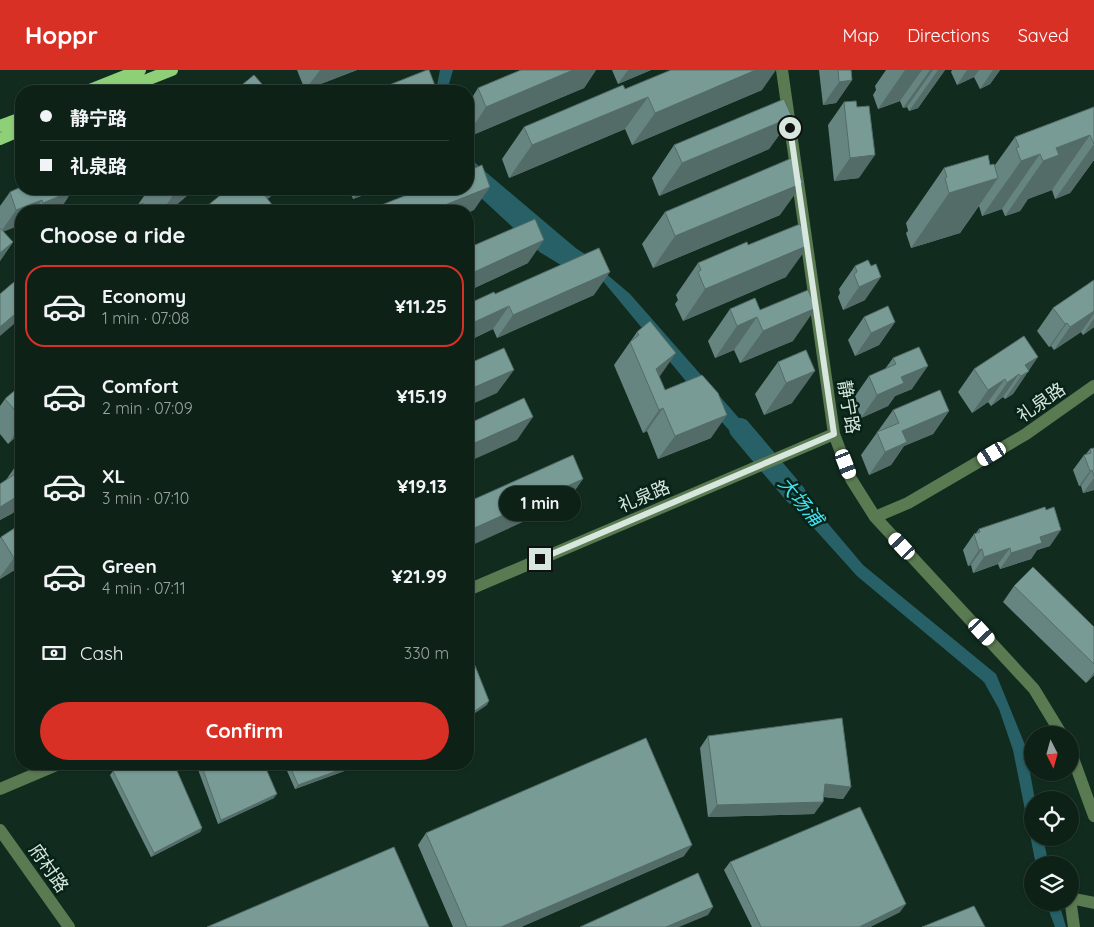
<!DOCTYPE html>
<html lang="en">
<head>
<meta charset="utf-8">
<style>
  body { margin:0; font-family:Quicksand,"Noto Sans SC",sans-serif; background:#162920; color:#f1f3f6; height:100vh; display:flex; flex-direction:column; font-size:19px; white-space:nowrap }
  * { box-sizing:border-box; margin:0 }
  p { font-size:16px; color:#9aa3a1 }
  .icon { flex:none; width:28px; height:28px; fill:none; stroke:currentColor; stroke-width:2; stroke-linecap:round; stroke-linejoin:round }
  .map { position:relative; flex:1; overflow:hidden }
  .details { position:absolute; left:15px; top:135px; width:459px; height:565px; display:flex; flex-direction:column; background:#0d2117; border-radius:20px; box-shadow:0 1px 4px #0004,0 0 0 1px #2d3e36 }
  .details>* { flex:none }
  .guide { position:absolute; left:15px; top:15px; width:459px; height:110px; border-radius:20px; box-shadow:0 1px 4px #0004,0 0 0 1px #2d3e36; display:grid; align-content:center; height:110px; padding:0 25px; background:#0d2117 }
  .needle { width:32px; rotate:174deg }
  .fabs { position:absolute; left:1024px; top:656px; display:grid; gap:10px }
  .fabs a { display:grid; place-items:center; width:55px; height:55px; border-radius:50%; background:#0d2117; box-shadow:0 1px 4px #0004,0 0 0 1px #2d3e36; font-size:25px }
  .end { position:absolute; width:22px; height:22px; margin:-11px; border:6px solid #d7e7de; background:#111; box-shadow:0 0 0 2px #111 }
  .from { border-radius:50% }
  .bubble { position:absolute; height:35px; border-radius:18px; background:#0d2117; box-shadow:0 1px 4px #0004,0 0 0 1px #2d3e36; font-size:16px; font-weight:700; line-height:35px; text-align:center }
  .car { position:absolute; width:15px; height:30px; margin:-15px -8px; border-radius:6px; box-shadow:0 0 4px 1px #0007; background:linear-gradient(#fff 24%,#345 0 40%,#fff 0 76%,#345 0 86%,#fff 0) }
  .guide b { display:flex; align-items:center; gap:18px; height:48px; font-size:19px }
  .guide b+b { border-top:1px solid #2d3e36 }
  .guide i { width:12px; height:12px; background:#f1f3f6 }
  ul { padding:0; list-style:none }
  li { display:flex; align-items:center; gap:15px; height:82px; margin:0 10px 8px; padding:0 15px; border:2px solid transparent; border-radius:20px }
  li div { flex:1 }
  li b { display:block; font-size:19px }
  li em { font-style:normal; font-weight:700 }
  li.active { border-color:#d93025 }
  li>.icon { width:45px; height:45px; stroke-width:1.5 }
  h2 { padding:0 25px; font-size:22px; line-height:60px }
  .pay { display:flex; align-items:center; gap:12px; height:55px; padding:0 25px; font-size:19px }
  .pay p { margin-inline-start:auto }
  .button { display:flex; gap:10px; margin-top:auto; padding:10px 25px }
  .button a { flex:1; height:58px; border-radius:30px; background:#d93025; color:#fff; font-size:20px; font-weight:700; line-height:58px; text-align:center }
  header { display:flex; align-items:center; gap:30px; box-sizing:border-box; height:70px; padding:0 25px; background:#d93025; color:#fff }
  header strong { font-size:24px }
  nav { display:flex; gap:28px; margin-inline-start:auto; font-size:18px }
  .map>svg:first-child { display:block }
</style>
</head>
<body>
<header>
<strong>Hoppr</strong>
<nav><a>Map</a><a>Directions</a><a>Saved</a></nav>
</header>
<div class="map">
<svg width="1094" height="857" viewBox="0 0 1094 857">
  <rect width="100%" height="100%" fill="#112c1f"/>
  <path fill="#276167" d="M440,0H453L447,21H436Z
    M468,87L630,224L766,379L751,385L690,316L598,205L546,173L468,101Z
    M782,399L863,495L996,604L1025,675L1035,730H1032V768H1043L1049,795H1036L1013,680L999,639L984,612L857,506L766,405Z
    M1046,833H1059L1066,857H1055Z"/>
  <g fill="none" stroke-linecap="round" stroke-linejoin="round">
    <path stroke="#276167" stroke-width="22" d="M468,101L546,173L595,203
      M740,359L795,424"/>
    <path stroke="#5a7a51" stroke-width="12" d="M782,0L834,364L851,409L875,447L1034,619L1062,665
      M875,447L908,433L1026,364L1094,316
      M468,520L834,364
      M1070,680L1094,746
      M0,719L59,694
      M0,760L69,857
      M1074,857L1070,828L1094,833"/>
    <path stroke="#8dd078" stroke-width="12" d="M87,21L140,0
      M119,21L172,0
      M0,56L21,48
      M0,69L21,60"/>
  </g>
  <path fill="#678580" d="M297,0H357L305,20Z
    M521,0H596L584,18L468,67V34L478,18Z
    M612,0H651L618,14Z
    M819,0H851L852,10L836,33L823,35Z
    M886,0H945L918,38L909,41L907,37L903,38L900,31L878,39L873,25L876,20L875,16Z
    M952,0H1000L990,14L980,19L974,7L957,15L951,2Z
    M625,19L762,20L632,75L625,59L509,108L502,89L524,57Z
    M844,32L857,37L859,108L834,111L828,55Z
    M1094,37V90L1070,123L1055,129L1052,120L1028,129L1020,141L1005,146L1002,139L982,146L979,136L960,163L911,178L906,163L908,161L906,153L944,98L990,95H995L1015,67Z
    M792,47L769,79L659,126L652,108L674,75Z
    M149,119H195L169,141H122L137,136Z
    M349,119H380L353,129Z
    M72,121L59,141H21L3,162L13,172L0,191V136L10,122Z
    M665,142L780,145L653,198L642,174Z
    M748,175L786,207L683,251L675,234L678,230L676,225L698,193Z
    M468,178L528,193L468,221Z
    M868,190L865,230L843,240L838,227L840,223L839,219L855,196Z
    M1094,210V257L1083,265L1081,262L1054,280L1051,276L1049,277L1037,261L1053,238Z
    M495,224L594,225L497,268L493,259L468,271V234Z
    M730,239L760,240L793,271L740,293L734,280L715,288L708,271Z
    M864,247L895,252L879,275L855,286L848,270Z
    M650,251L659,306L665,320L711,368L658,389L647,361L643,363L614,295L637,262Z
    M806,280L792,333L764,345L755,324L778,292Z
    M893,288L912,319L895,326L888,336L861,348L853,329L869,306L885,299Z
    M974,299L1029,300L1013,324L1005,329L1003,327L991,336L988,332L972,343L958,322Z
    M21,315V362L8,374L0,364V336L5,329Z
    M893,340L949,341L933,364L904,376L891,395L869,405L861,385Z
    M1094,378V420L1083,423L1081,416H1079L1073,400L1084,385L1086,384L1090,379Z
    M21,393V435L16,438L13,443L0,450V414L6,410L15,397Z
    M21,454V496L0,509V468Z
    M979,459L1050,476L1037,480L1031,489L1000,499L998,494L973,503L971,495L968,496L963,480L974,464L976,463Z
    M1014,516L1094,557V605L1086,613L1003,532Z
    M708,666L851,717L843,729L823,727L814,744L708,747L700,678Z
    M196,694H264L274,728L218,754Z
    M284,694H352L350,699L295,719Z
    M113,701L202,758L200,762L151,787L110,705Z
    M426,763L684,786L521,857H453L418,775Z
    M730,792L900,842L870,857H752L724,800Z"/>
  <path fill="#546c68" d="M320,0H357L305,20Z
    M573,0H596L584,18L468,67V64L486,37Z
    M628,0H651L618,14Z
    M756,0H776L762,20L632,75L655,43Z
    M905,0H922L900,31L878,39Z
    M930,0H933L907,37L903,38Z
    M938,0H945L918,38L909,41Z
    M967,0H979L974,7L957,15Z
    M993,0H1000L990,14L980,19Z
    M852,10L836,33L823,35L839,12Z
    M648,27L625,59L509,108L532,75Z
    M792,47L769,79L659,126L682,93Z
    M1090,65L1052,120L1028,129L1020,141L1005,146L1043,91L1056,78Z
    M1094,74V90L1070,123L1055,129Z
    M1040,84L1002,139L982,146L1021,91Z
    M875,85L859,108L834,111L850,88Z
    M998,108L960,163L911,178L949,123Z
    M803,113L780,145L653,198L675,166Z
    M490,117L474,140L468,143V141H433L435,139Z
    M180,119H195L169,141H162L174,124Z
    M266,119H280L253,141L262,122Z
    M361,119H380L353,129Z
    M72,121L59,141H37L43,133Z
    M42,130L34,141H21V155L0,163L16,140Z
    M544,170L528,193L468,221V210L472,203Z
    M13,172L0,191V183Z
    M809,175L786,207L683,251L705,219Z
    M610,202L594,225L497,268L513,245Z
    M881,207L865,230L843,240L859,217Z
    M509,236L493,259L468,271V255Z
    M816,238L793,271L740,293L763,261Z
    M21,239V248L0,266V257Z
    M1094,241V244L1081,262L1054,280L1070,257Z
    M757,247L734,280L715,288L737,256Z
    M1094,248V257L1083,265Z
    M895,252L879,275L855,286L871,263Z
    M1067,253L1051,276L1049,277L1065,254Z
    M676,283L660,306L648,315L656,299Z
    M1038,287L1013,324L1005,329L1021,306L1019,304L1003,327L991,336L1007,313L1025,295Z
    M928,296L912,319L895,326L888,336L861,348L877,325L901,307Z
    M514,300L497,323L468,336V320Z
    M815,301L792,333L764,345L786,313Z
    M1005,309L988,332L972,343L988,320Z
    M663,338L647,361L643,363L659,340Z
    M949,341L933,364L904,376L891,395L869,405L885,382L902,361Z
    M727,345L711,368L658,389L675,366Z
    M533,347L517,370L468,392V376Z
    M21,355V362L8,374Z
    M1092,400L1081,416H1079L1090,401Z
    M1094,408V420L1083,423Z
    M583,409L567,432L468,477V461Z
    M21,424V435L16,438L13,443L0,450V437Z
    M1061,460L1050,476L1037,480L1031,489L1000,499L1011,483L1040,467Z
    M1010,478L998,494L973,503L984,487Z
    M982,479L971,495L968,496L979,480Z
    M21,483V496L0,509V507L14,488Z
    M1094,602V605L1086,613Z
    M489,631L487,635L468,648V646Z
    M353,695L350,699L295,719L298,715Z
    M825,714L851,717L843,729L816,726Z
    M277,724L274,728L218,754L221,750Z
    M823,732L814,744L708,747L717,735Z
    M202,758L200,762L151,787L154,783Z
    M692,775L684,786L521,857H501Z
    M906,834L900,842L870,857H859Z
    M713,837L708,845L679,857H666Z"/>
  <path fill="#789b95" stroke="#546c68" d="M427,0H429L437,21H374Z
    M521,0H573L486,37L478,18Z
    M671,0H756L655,43L648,27L532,75L524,57L623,15L625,19Z
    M838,0H851L852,10L839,12Z
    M254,5L268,21H239L237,19Z
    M784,29L792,47L682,93L674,75Z
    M856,31L857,37L869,36L875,85L850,88L844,32Z
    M1094,37V74L1090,65L1056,78L1059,85L1043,91L1040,84L1021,91L1016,78L1019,77L1015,67Z
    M988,85L990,95L994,94L998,108L949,123L945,108L947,107L944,98Z
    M792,88L803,113L675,166L665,142Z
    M482,95L490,117L435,139L436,141H374L381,139L379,136L422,119H468V101Z
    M21,117V119H71L72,121L43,133L42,130L16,140L10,122Z
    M170,119H180L174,124Z
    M228,119H266L262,122L273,136L270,141H201Z
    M143,133L146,141H122Z
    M535,149L544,170L472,203L468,192V178Z
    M800,154L809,175L705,219L698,202L701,200L698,193L747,172L748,175Z
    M0,158L13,172L0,183Z
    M599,178L610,202L513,245L509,236L468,255V234L494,222L495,224Z
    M868,190L871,196L876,194L881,207L859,217L854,204L857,202L855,196Z
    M21,206V239L0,257V224Z
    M1094,210V241L1070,257L1067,253L1065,254L1053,238Z
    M808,220L816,238L763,261L757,247L737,256L730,239L755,228L760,240Z
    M888,236L895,252L871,263L864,247Z
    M650,251L676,283L656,299L665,320L702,305L718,323L727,345L675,366L663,338L659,340L630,272L639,265L637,262Z
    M1024,266L1038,287L1025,295L1029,301L1021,306L1019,304L1007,313L1005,309L988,320L974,299Z
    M919,277L928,296L901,307L904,313L877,325L869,306L896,294L893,288Z
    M504,278L514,300L468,320V294Z
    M806,280L815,301L786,313L778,292Z
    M21,315V347L5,329Z
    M940,320L949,341L902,361L907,372L885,382L877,362L899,353L893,340Z
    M524,328L533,347L468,376V354Z
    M1094,378V407L1092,400L1090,401L1084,385L1091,383L1090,379Z
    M573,385L583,409L468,461V432Z
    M21,393V424L0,437V414L18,402L15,397Z
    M1045,437L1046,440L1054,437L1061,460L1040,467L1042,473L1011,483L1010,478L984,487L982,479L979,480L974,464L980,462L979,459Z
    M21,454V483L14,488L1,467Z
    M1033,497L1094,557V594L1014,516Z
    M468,578L489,631L468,646Z
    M842,648L851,717L825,714L823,732L717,735L708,666Z
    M646,668L692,775L501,857H467L426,763Z
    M129,694H174L202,758L154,783L113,701Z
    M201,694H264L277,724L221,750Z
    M289,694H352L353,695L298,715Z
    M860,737L906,834L859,857H761L730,792Z
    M394,777L429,857H207Z
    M698,803L713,837L666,857H580Z
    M974,836L985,857H922Z"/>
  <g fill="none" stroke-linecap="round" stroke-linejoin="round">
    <path stroke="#d7e7de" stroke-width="6" d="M540,489L834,364L790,58"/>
  </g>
  <g text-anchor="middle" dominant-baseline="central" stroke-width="5" stroke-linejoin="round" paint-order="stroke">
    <g font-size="18" fill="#d7e7de" stroke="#072216">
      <text transform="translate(1041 332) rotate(-35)">礼泉路</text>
      <text transform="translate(849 337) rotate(80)">静宁路</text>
      <text transform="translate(644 426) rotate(-23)">礼泉路</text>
      <text transform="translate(49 798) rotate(55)">府村路</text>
    </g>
    <g font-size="19" font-style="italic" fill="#40e3f3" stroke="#072216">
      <text transform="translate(801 431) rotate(50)">大场浦</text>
    </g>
  </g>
</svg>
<div class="fabs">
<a><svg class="needle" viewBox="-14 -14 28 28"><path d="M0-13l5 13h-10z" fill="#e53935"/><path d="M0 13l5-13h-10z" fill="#9aa3a1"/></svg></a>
<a><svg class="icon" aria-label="locate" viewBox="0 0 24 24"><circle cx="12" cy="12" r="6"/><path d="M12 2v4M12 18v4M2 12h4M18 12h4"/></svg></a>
<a><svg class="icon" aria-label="layers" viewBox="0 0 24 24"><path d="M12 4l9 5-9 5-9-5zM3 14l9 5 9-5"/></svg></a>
</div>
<i class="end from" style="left:790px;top:58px"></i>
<i class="end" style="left:540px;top:489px"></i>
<div class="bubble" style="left:499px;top:416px;width:82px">1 min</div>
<i class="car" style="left:992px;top:384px;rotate:239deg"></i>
<i class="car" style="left:846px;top:394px;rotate:159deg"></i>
<i class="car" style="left:902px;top:476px;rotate:317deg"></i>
<i class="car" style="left:982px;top:562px;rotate:137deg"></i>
<div class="guide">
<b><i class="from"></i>静宁路</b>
<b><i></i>礼泉路</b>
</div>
<section class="details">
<h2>Choose a ride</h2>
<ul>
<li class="active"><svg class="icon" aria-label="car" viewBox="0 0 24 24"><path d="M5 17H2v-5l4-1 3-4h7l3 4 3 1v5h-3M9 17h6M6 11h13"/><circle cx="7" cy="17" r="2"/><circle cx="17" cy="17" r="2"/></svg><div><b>Economy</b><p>1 min · 07:08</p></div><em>¥11.25</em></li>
<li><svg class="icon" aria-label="car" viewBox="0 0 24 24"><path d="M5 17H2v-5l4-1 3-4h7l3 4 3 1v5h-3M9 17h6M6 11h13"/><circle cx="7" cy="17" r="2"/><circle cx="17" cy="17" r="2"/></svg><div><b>Comfort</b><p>2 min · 07:09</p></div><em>¥15.19</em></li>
<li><svg class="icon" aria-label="car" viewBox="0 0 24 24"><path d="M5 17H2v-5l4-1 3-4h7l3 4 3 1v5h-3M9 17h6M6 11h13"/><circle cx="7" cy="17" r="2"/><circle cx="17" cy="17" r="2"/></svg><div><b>XL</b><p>3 min · 07:10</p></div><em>¥19.13</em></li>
<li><svg class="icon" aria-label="car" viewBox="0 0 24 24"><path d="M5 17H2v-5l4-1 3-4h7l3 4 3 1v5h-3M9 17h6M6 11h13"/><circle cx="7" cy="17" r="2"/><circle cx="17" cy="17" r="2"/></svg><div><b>Green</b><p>4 min · 07:11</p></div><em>¥21.99</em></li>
</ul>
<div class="pay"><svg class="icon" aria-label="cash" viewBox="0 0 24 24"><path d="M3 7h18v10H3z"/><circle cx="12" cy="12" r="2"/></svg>Cash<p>330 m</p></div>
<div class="button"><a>Confirm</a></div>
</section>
</div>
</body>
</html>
